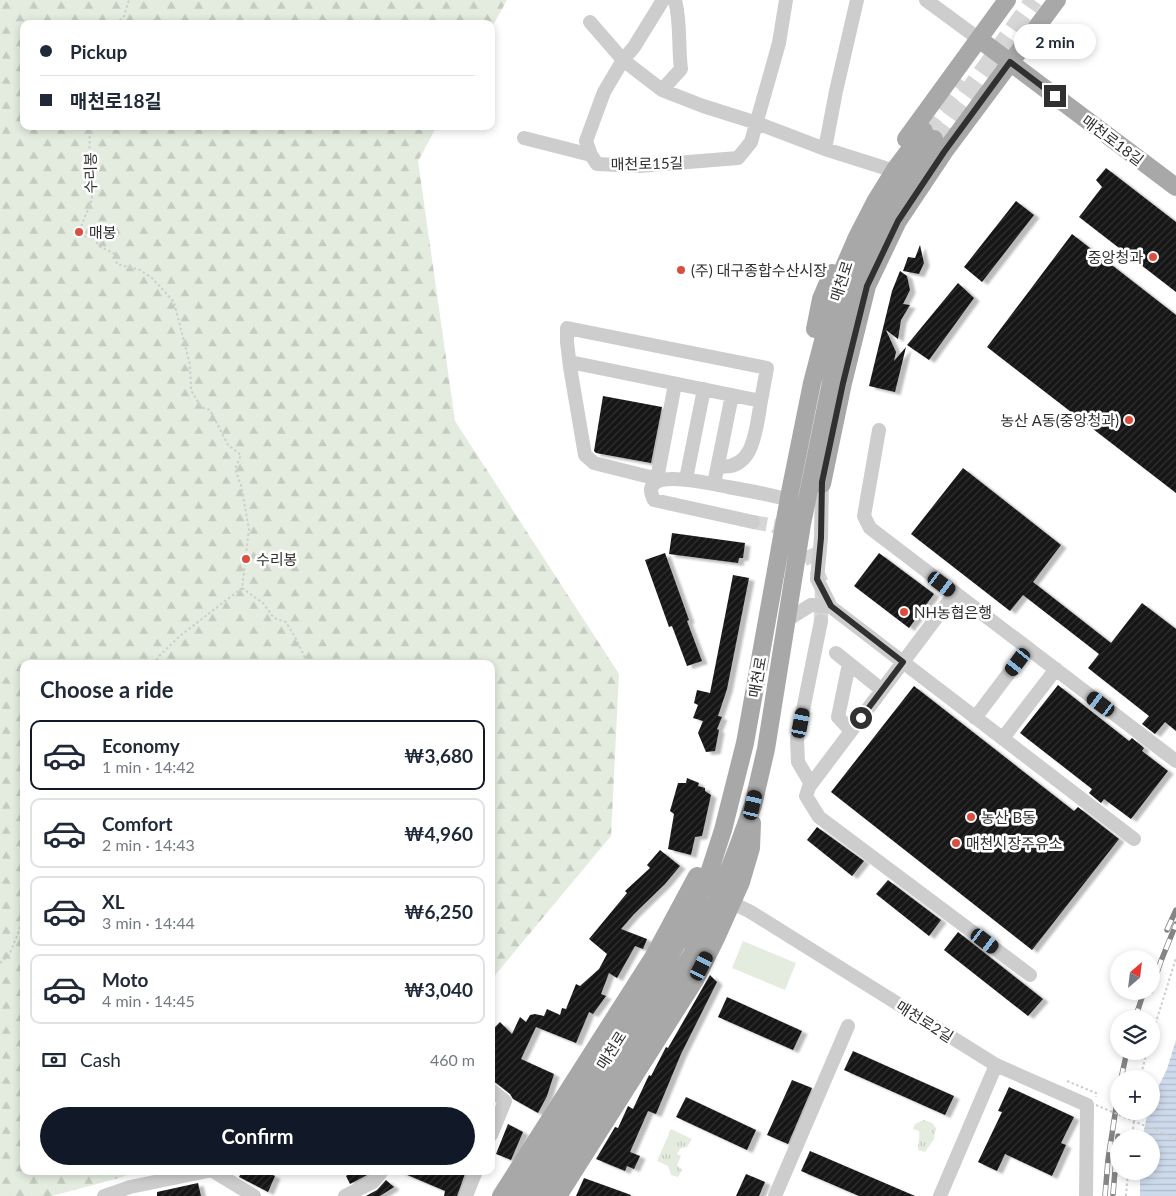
<!DOCTYPE html>
<html lang="en">
<head>
<meta charset="utf-8">
<style>
  body { margin:0; font-family:Lato,"Noto Sans KR",sans-serif; background:#f6f6f7; color:#1f2937; height:100vh; display:flex; flex-direction:column; font-size:19px; white-space:nowrap }
  * { box-sizing:border-box; margin:0 }
  p { font-size:16px; color:#747a83 }
  .icon { flex:none; width:28px; height:28px; fill:none; stroke:currentColor; stroke-width:2; stroke-linecap:round; stroke-linejoin:round }
  .map { position:relative; flex:1; overflow:hidden }
  .panel { position:absolute; left:20px; top:660px; width:475px; height:515px; display:flex; flex-direction:column; background:#fff; border-radius:10px; box-shadow:0 2px 8px #0003 }
  .panel>* { flex:none }
  .guide { position:absolute; left:20px; top:20px; width:475px; height:110px; border-radius:10px; box-shadow:0 2px 8px #0003; display:grid; align-content:center; height:110px; padding:0 20px; background:#fff }
  .needle { width:32px; rotate:28deg }
  .tools { position:absolute; left:1110px; top:950px; display:grid; gap:10px }
  .tools a { display:grid; place-items:center; width:50px; height:50px; border-radius:50%; background:#fff; box-shadow:0 2px 8px #0003; font-size:25px }
  .end { position:absolute; width:22px; height:22px; margin:-11px; border:6px solid #303030; background:#fff; box-shadow:0 0 0 2px #fff }
  .from { border-radius:50% }
  .bubble { position:absolute; height:35px; border-radius:18px; background:#fff; box-shadow:0 2px 8px #0003; font-size:16px; font-weight:700; line-height:35px; text-align:center }
  .car { position:absolute; width:15px; height:30px; margin:-15px -8px; border-radius:6px; box-shadow:0 0 4px 1px #0007; background:linear-gradient(#222 24%,#8ab4d8 0 40%,#222 0 76%,#8ab4d8 0 86%,#222 0) }
  .guide b { display:flex; align-items:center; gap:18px; height:48px; font-size:19px }
  .guide b+b { border-top:1px solid #e0e1e3 }
  .guide i { width:12px; height:12px; background:#1f2937 }
  ul { padding:0; list-style:none }
  li { display:flex; align-items:center; gap:15px; height:70px; margin:0 10px 8px; padding:0 10px; border:2px solid #e0e1e3; border-radius:10px }
  li div { flex:1 }
  li b { display:block; font-size:19px }
  li em { font-style:normal; font-weight:700 }
  li.current { border-color:#111827 }
  li>.icon { width:45px; height:45px; stroke-width:1.5 }
  h2 { padding:0 20px; font-size:22px; line-height:60px }
  .pay { display:flex; align-items:center; gap:12px; height:55px; padding:0 20px; font-size:19px }
  .pay p { margin-inline-start:auto }
  .action { display:flex; gap:10px; margin-top:auto; padding:10px 20px }
  .action a { flex:1; height:58px; border-radius:30px; background:#111827; color:#fff; font-size:20px; font-weight:700; line-height:58px; text-align:center }
  .map>svg:first-child { display:block }
</style>
</head>
<body>
<div class="map">
<svg width="1176" height="1196" viewBox="0 0 1176 1196">
  <defs>
    <pattern id="forest-firs" width="22" height="20" patternUnits="userSpaceOnUse" patternTransform="scale(1.25)"><rect width="22" height="20" fill="#e4ece0"/><path d="M5 1l3.5 6h-7zM16 11l3.5 6h-7z" fill="#c4cbc0"/></pattern>
    <pattern id="park-tufts" width="24" height="20" patternUnits="userSpaceOnUse" patternTransform="scale(1.25)"><rect width="24" height="20" fill="#e4ece0"/><path d="M3 7l-1-3M5 7V3M7 7l1-3M15 17l-1-3M17 17v-4M19 17l1-3" fill="none" stroke="#c4cbc0"/></pattern>
    <pattern id="water-rules" width="6" height="5" patternUnits="userSpaceOnUse" patternTransform="scale(1.25)"><rect width="6" height="5" fill="#cddaeb"/><path d="M0 2.5h6" fill="none" stroke="#b0bbca"/></pattern>
    <pattern id="building-hatch" width="6" height="6" patternUnits="userSpaceOnUse" patternTransform="scale(1.25)"><rect width="6" height="6" fill="#171717"/><path d="M-1 1l2-2M0 6l6-6M5 7l2-2" fill="none" stroke="#303030"/></pattern>
    <filter id="shadow"><feDropShadow dx="5.5" dy="3" stdDeviation="1" flood-color="#0004"/></filter>
  </defs>
  <rect width="100%" height="100%" fill="#fff"/>
  <path fill="url(#forest-firs)" d="M0,0H507L491,29V24H24V126H437L418,161L455,421L619,674L611,836L491,980V664H24V1171H139L119,1178L52,1196H0Z"/>
  <path fill="url(#park-tufts)" d="M924,1120L932,1123L936,1128L934,1139L925,1152L918,1150C918,1143 920,1138 919,1131L913,1129L915,1124Z
    M671,1129L692,1139L687,1147L681,1148L677,1154L681,1156L677,1165L682,1170L678,1177L671,1175L668,1166L657,1161Z"/>
  <path fill="#e4ece0" d="M743,941L796,963L785,990L732,968Z"/>
  <path fill="url(#water-rules)" d="M1176,1040V1196H1140V1171H1151V1139H1142L1148,1111H1151V1102L1167,1069Z"/>
  <path fill="url(#building-hatch)" filter="url(#shadow)" d="M1106,168L1176,222V292L1079,217L1102,187L1096,180Z
    M1016,201L1034,215L982,282L964,267Z
    M1072,234L1176,315V493L987,347Z
    M920,245L924,263L919,274L903,271L908,257L915,258Z
    M900,271L907,276L910,290L903,304L910,305L901,320L898,339L886,330L896,352L894,361L906,347L895,392L869,386L892,291Z
    M958,283L974,298L929,360L907,345Z
    M603,396L662,407L651,463L596,453L594,451Z
    M963,468L1061,545L1033,582L1111,643L1142,603L1176,629V731L1165,722L1155,734L1142,724L1149,716L1088,668L1099,654L1023,595L1010,611L911,534Z
    M672,533L745,543L743,558H739L738,563L669,554Z
    M665,553L689,620L687,621L702,661L687,666L672,626L669,627L645,560Z
    M879,553L934,594L909,628L854,586Z
    M733,575L749,578L727,689L718,716L722,717L717,729L719,730L715,751L706,752L698,733L703,721L693,718L698,705L694,703L697,690L710,693Z
    M1058,685L1129,741L1132,738L1144,748L1142,751L1168,771L1131,819L1104,799L1101,803L1089,793L1092,789L1020,733Z
    M914,686L1074,811L1078,807L1119,839L1032,950L831,792Z
    M687,778L699,783L698,786L705,788V791L711,795L702,836L695,837L691,855L668,849L674,814L670,811L678,783H686Z
    M817,827L864,861L852,876L807,840Z
    M660,850L680,866L665,884L634,914L621,929L647,939L643,949L635,946L617,978L609,973L601,994L606,996L593,1014L589,1012L576,1043L536,1027L521,1059L554,1074L547,1096L538,1113L513,1099L510,1094L496,1083L491,1081V1031L500,1022L512,1034L520,1017L526,1022L530,1015L535,1014L544,1016L547,1009L560,1015L562,1008L566,1009L576,984L580,986L599,969L607,954L589,939L627,893L625,891L650,868L647,865Z
    M888,880L941,920L929,936L876,894Z
    M958,932L1043,999L1028,1016L944,950Z
    M710,975L717,982L681,1054L656,1114L648,1111L630,1152L640,1156L634,1169L627,1166L625,1171L596,1159L615,1127L618,1128L628,1106L633,1109L649,1075L651,1076L666,1047L668,1048Z
    M727,997L802,1031L793,1050L718,1017Z
    M853,1051L954,1096L945,1115L844,1070Z
    M792,1080L812,1088L788,1144L767,1135Z
    M1009,1087L1074,1117L1061,1143L1066,1145L1052,1176L1005,1154L997,1171L978,1162L1002,1112L998,1111Z
    M686,1097L756,1130L747,1150L676,1117Z
    M508,1124L523,1132L511,1160L496,1154Z
    M810,1151L915,1196H859L801,1171Z
    M242,1171H265L275,1176L268,1192L239,1177Z
    M352,1171H370L367,1175L350,1184L346,1176Z
    M398,1171H466L457,1196H444L445,1191Z
    M746,1174L765,1182L759,1196H736Z
    M584,1178L631,1195L630,1196H576Z
    M386,1180L394,1187L380,1196H366L377,1190Z
    M198,1183L201,1196H157V1192Z"/>
  <g fill="none" stroke-linecap="round" stroke-linejoin="round">
    <path stroke="#d6d6d6" stroke-width="14" stroke-dasharray="14 7" stroke-linecap="butt" d="M753,522L775,526L807,549L822,583L821,621"/>
    <path stroke="#d6d6d6" stroke-width="18" stroke-dasharray="18 9" stroke-linecap="butt" d="M924,131L962,80
      M934,139L1034,0"/>
    <path stroke="#cdcdcd" stroke-width="2" stroke-dasharray="2.5 2.5" stroke-linecap="butt" d="M116,24L124,16L129,0
      M90,126L89,167L92,199L79,232L86,237L94,238L99,246L115,254L117,264L140,270L152,278L174,302L190,365L191,390L201,407L210,410L228,445L241,455L235,469L241,485L249,529L242,588L181,635L159,656L154,664
      M242,588L263,603L274,618L286,622L295,637L308,664
      M0,963L9,955L19,931L22,918L20,910L24,902
      M1151,1038L1176,958
      M1140,1079L1147,1051
      M1067,1081L1096,1093V1097
      M1132,1139L1135,1111
      M1126,1196L1128,1171"/>
    <path stroke="#cdcdcd" stroke-width="14" d="M926,0L979,39
      M590,22L623,60L662,90L703,106L757,123L825,149L885,168
      M662,90L681,69C678,46 681,23 675,0
      M524,138L591,155L597,164L639,166L738,158L751,142L779,43L786,0
      M825,149L836,91L857,0
      M591,155L586,141L604,92L623,60L634,47L663,0
      M570,362L761,401L767,368L567,328V342L570,367L585,455L594,463L662,480
      M879,430L864,516L870,528L1176,761
      M718,466C755,472 756,427 761,401
      M657,479L675,384
      M686,479L704,389
      M822,482L821,538L817,579L831,607L1134,839
      M714,484L732,395
      M753,522L654,500C635,464 715,485 728,487C745,490 762,493 778,497
      M955,593L809,787L806,796L819,817L1030,975
      M787,620L811,605L831,607
      M836,653L882,690
      M849,664L838,717L851,731
      M975,718L1028,648
      M1003,738L1056,669
      M811,784L798,762L797,740L821,621
      M732,903L749,911L996,1065L940,1196
      M996,1065L1087,1105L1086,1196
      M491,1090L505,1101L491,1135
      M213,1171L254,1196
      M104,1196L130,1187L208,1171
      M345,1196L373,1182L382,1171
      M466,1196L476,1171
      M775,1196L848,1026"/>
    <path stroke="#a8a8a8" stroke-width="18" d="M979,39L1176,187
      M906,139L1007,0
      M815,329L821,299L832,273
      M822,484L843,383L867,286L898,221L944,152L1057,0
      M501,1196L654,956L697,876
      M520,1196L659,974L689,923L710,870L723,830L745,743L790,492L812,383L829,318L844,267L857,237L875,202L896,168L924,131
      M539,1196L692,954L716,904L740,841L753,805L766,749L802,524L841,333L858,273L882,223L903,184L934,139
      M558,1196L695,980L716,938L741,882L751,848L752,823"/>
    <g stroke="#858585" stroke-width="5.5">
      <path id="rail" d="M1167,930L1176,910
        M1151,991L1161,961L1176,924
        M1135,1019L1144,991
        M1121,1079L1127,1051
        M1113,1194L1118,1136
        M1105,1196L1108,1160L1119,1088"/>
    </g>
    <use href="#rail" stroke="#fff" stroke-width="4" stroke-dasharray="11" stroke-linecap="butt"/>
    <path stroke="#cdcdcd" stroke-width="2" stroke-dasharray="2.5 2.5" stroke-linecap="butt" d="M1096,1105L1176,1139"/>
  </g>
  <g fill="none" stroke-linecap="round" stroke-linejoin="round">
    <path stroke="#303030" stroke-width="6" d="M861,718L903,662L831,606L817,579L821,538L822,482L843,383L867,286L898,221L944,152L1010,62L1055,96"/>
  </g>
  <g fill="#db4e3f" stroke="#fff" stroke-width="2">
    <circle cx="79" cy="232" r="5"/>
    <circle cx="1153" cy="257" r="5"/>
    <circle cx="681" cy="270" r="5"/>
    <circle cx="1129" cy="420" r="5"/>
    <circle cx="246" cy="559" r="5"/>
    <circle cx="904" cy="612" r="5"/>
    <circle cx="971" cy="817" r="5"/>
    <circle cx="956" cy="843" r="5"/>
  </g>
  <g text-anchor="middle" dominant-baseline="central" stroke-width="5" stroke-linejoin="round" paint-order="stroke">
    <g font-size="15" fill="#303030" stroke="#fff">
      <text transform="translate(1113 140) rotate(37)">매천로18길</text>
      <text transform="translate(647 163) rotate(-1)">매천로15길</text>
      <text transform="translate(90 173) rotate(-91)">수리봉</text>
      <text transform="translate(841 281) rotate(-72)">매천로</text>
      <text transform="translate(757 677) rotate(-80)">매천로</text>
      <text transform="translate(925 1021) rotate(32)">매천로2길</text>
      <text transform="translate(611 1050) rotate(-58)">매천로</text>
    </g>
    <g font-size="15" fill="#303030" stroke="#fff" text-anchor="start">
      <text x="89" y="232">매봉</text>
      <text x="1143" y="257" text-anchor="end">중앙청과</text>
      <text x="691" y="270">(주) 대구종합수산시장</text>
      <text x="1119" y="420" text-anchor="end">농산 A동(중앙청과)</text>
      <text x="256" y="559">수리봉</text>
      <text x="914" y="612">NH농협은행</text>
      <text x="981" y="817">농산 B동</text>
      <text x="966" y="843">매천시장주유소</text>
    </g>
  </g>
</svg>
<div class="tools">
<a><svg class="needle" viewBox="-14 -14 28 28"><path d="M0-13l5 13h-10z" fill="#e53935"/><path d="M0 13l5-13h-10z" fill="#747a83"/></svg></a>
<a><svg class="icon" aria-label="layers" viewBox="0 0 24 24"><path d="M12 4l9 5-9 5-9-5zM3 14l9 5 9-5"/></svg></a>
<a>+</a>
<a>−</a>
</div>
<i class="end from" style="left:861px;top:718px"></i>
<i class="end" style="left:1055px;top:96px"></i>
<div class="bubble" style="left:1014px;top:24px;width:82px">2 min</div>
<i class="car" style="left:942px;top:584px;rotate:127deg"></i>
<i class="car" style="left:1018px;top:662px;rotate:217deg"></i>
<i class="car" style="left:1101px;top:704px;rotate:307deg"></i>
<i class="car" style="left:801px;top:723px;rotate:11deg"></i>
<i class="car" style="left:753px;top:805px;rotate:13deg"></i>
<i class="car" style="left:985px;top:941px;rotate:127deg"></i>
<i class="car" style="left:702px;top:966px;rotate:27deg"></i>
<div class="guide">
<b><i class="from"></i>Pickup</b>
<b><i></i>매천로18길</b>
</div>
<section class="panel">
<h2>Choose a ride</h2>
<ul>
<li class="current"><svg class="icon" aria-label="car" viewBox="0 0 24 24"><path d="M5 17H2v-5l4-1 3-4h7l3 4 3 1v5h-3M9 17h6M6 11h13"/><circle cx="7" cy="17" r="2"/><circle cx="17" cy="17" r="2"/></svg><div><b>Economy</b><p>1 min · 14:42</p></div><em>₩3,680</em></li>
<li><svg class="icon" aria-label="car" viewBox="0 0 24 24"><path d="M5 17H2v-5l4-1 3-4h7l3 4 3 1v5h-3M9 17h6M6 11h13"/><circle cx="7" cy="17" r="2"/><circle cx="17" cy="17" r="2"/></svg><div><b>Comfort</b><p>2 min · 14:43</p></div><em>₩4,960</em></li>
<li><svg class="icon" aria-label="car" viewBox="0 0 24 24"><path d="M5 17H2v-5l4-1 3-4h7l3 4 3 1v5h-3M9 17h6M6 11h13"/><circle cx="7" cy="17" r="2"/><circle cx="17" cy="17" r="2"/></svg><div><b>XL</b><p>3 min · 14:44</p></div><em>₩6,250</em></li>
<li><svg class="icon" aria-label="car" viewBox="0 0 24 24"><path d="M5 17H2v-5l4-1 3-4h7l3 4 3 1v5h-3M9 17h6M6 11h13"/><circle cx="7" cy="17" r="2"/><circle cx="17" cy="17" r="2"/></svg><div><b>Moto</b><p>4 min · 14:45</p></div><em>₩3,040</em></li>
</ul>
<div class="pay"><svg class="icon" aria-label="cash" viewBox="0 0 24 24"><path d="M3 7h18v10H3z"/><circle cx="12" cy="12" r="2"/></svg>Cash<p>460 m</p></div>
<div class="action"><a>Confirm</a></div>
</section>
</div>
</body>
</html>
